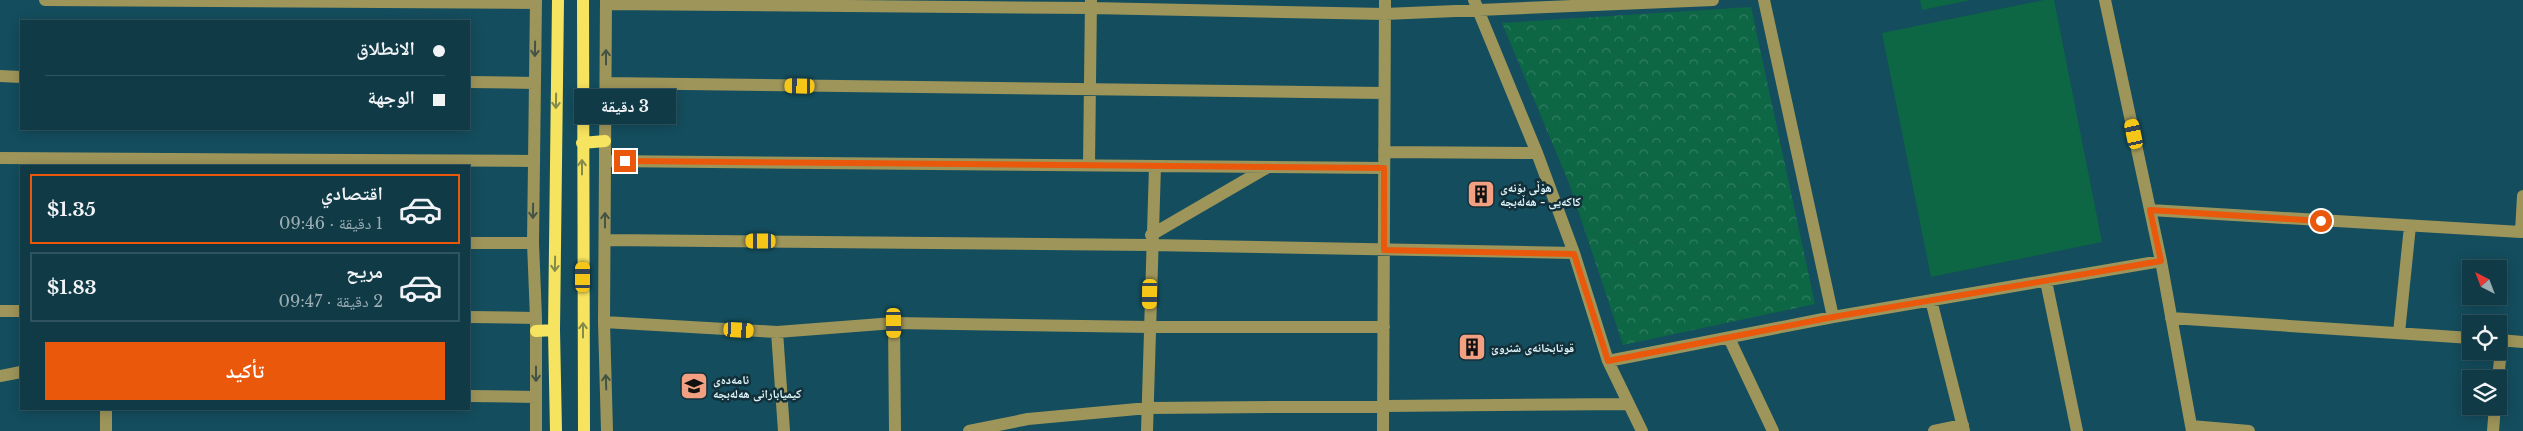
<!DOCTYPE html>
<html lang="ar">
<head>
<meta charset="utf-8">
<style>
  body { margin:0; font-family:"Libre Baskerville","Noto Naskh Arabic",serif; background:#18414d; color:#f1f3f6; direction:rtl; height:100vh; display:flex; flex-direction:column; font-size:19px; white-space:nowrap }
  * { box-sizing:border-box; margin:0 }
  p { font-size:16px; color:#9badb3 }
  .icon { flex:none; width:28px; height:28px; fill:none; stroke:currentColor; stroke-width:2; stroke-linecap:round; stroke-linejoin:round }
  .map { position:relative; flex:1; overflow:hidden; direction:ltr }
  .details { position:absolute; left:20px; top:165px; width:450px; height:245px; display:flex; flex-direction:column; background:#0f3a46; border-radius:0px; box-shadow:0 2px 12px #0003,0 0 0 1px #2f545f; direction:rtl }
  .details>* { flex:none }
  .top-card { position:absolute; left:20px; top:20px; width:450px; height:110px; border-radius:0px; box-shadow:0 2px 12px #0003,0 0 0 1px #2f545f; direction:rtl; display:grid; align-content:center; height:110px; padding:0 25px; background:#0f3a46 }
  .needle { width:32px; rotate:318deg }
  .buttons { position:absolute; left:2462px; top:260px; display:grid; gap:10px }
  .buttons a { display:grid; place-items:center; width:45px; height:45px; border-radius:0px; background:#0f3a46; box-shadow:0 2px 12px #0003,0 0 0 1px #2f545f; font-size:25px }
  .end { position:absolute; width:22px; height:22px; margin:-11px; border:6px solid #ea580c; background:#fff; box-shadow:0 0 0 2px #fff }
  .from { border-radius:50% }
  .bubble { position:absolute; height:35px; border-radius:0px; background:#0f3a46; box-shadow:0 2px 12px #0003,0 0 0 1px #2f545f; font-size:16px; font-weight:700; line-height:35px; text-align:center; direction:rtl }
  .car { position:absolute; width:15px; height:30px; margin:-15px -8px; border-radius:6px; box-shadow:0 0 4px 1px #0007; background:linear-gradient(#f5c518 24%,#345 0 40%,#f5c518 0 76%,#345 0 86%,#f5c518 0) }
  .top-card b { display:flex; align-items:center; gap:18px; height:48px; font-size:19px }
  .top-card b+b { border-top:1px solid #2f545f }
  .top-card i { width:12px; height:12px; background:#f1f3f6 }
  ul { padding:9px 0 0; list-style:none }
  li { display:flex; align-items:center; gap:15px; height:70px; margin:0 10px 8px; padding:0 15px; border:2px solid #2f545f; border-radius:0px }
  li div { flex:1 }
  li b { display:block; font-size:19px }
  li em { font-style:normal; font-weight:700 }
  li.active { border-color:#ea580c }
  li>.icon { width:45px; height:45px; stroke-width:1.5 }
  .button { display:flex; gap:10px; margin-top:auto; padding:10px 25px }
  .button a { flex:1; height:58px; border-radius:0px; background:#ea580c; color:#fff; font-size:20px; font-weight:700; line-height:58px; text-align:center }
  .map>svg:first-child { display:block }
</style>
</head>
<body>
<div class="map">
<svg width="2523" height="431" viewBox="0 0 2523 431">
  <defs>
    <pattern id="park-crowns" width="20" height="18" patternUnits="userSpaceOnUse" patternTransform="scale(1.25)"><rect width="20" height="18" fill="#0d6745"/><path d="M2 6a3 3 0 1 1 6 0M12 15a3 3 0 1 1 6 0" fill="none" stroke="#307e61"/></pattern>
  </defs>
  <rect width="100%" height="100%" fill="#144d5d"/>
  <path fill="url(#park-crowns)" d="M1751,7L1815,304L1623,345L1569,183L1502,23Z"/>
  <path fill="#0d6745" d="M1920,0H1971L1922,10Z
    M2044,0H2054L2102,242L1931,277L1882,33Z"/>
  <g fill="none" stroke-linecap="round" stroke-linejoin="round">
    <path stroke="#9e955a" stroke-width="12" d="M45,0L536,3
      M536,0L533,243L536,318V431
      M606,0L604,322L607,431
      M1474,0L1537,153L1574,253L1608,361L1642,431
      M1764,0L1833,317
      M2105,0L2161,261L2192,431
      M606,4L1091,8L1385,14L1713,0
      M0,76L21,77
      M469,82L535,83
      M606,83L1384,93
      M1384,152L1537,153
      M0,158L534,161
      M605,161L1384,168
      M1089,165L1091,0
      M2150,210L2521,232L2523,196
      M1151,235L1268,167
      M605,240L1151,245L1574,253
      M469,243H533
      M2046,281L2077,431
      M1931,300L1964,431
      M0,311H21
      M469,317L536,318
      M2171,318L2471,338
      M604,322L777,332L894,323L1149,327H1384
      M894,323L895,431
      M777,332L784,431
      M2399,333L2410,226
      M1729,338L1773,431
      M2499,340L2523,342
      M1608,361L1833,317L2161,261
      M0,376L21,372
      M2498,379L2502,340
      M469,396L536,397
      M106,409V431
      M2191,426L2249,431
      M969,431L1028,419L1148,408L1629,404
      M1147,431L1155,166
      M1383,431L1385,0
      M1934,431L1963,425
      M2493,431L2495,406"/>
    <path stroke="#f6e35f" stroke-width="12" d="M583,0L584,431
      M582,143L605,141
      M536,331L554,330
      M556,431L554,330L558,0"/>
  </g>
  <defs><path id="oneway-shaft" d="M-6 0H5M1.5-3L5.5 0L1.5 3" fill="none" stroke-width="1.6" stroke-linecap="round" stroke-linejoin="round" transform="scale(1.25)"/></defs>
  <g stroke="#435345">
    <use href="#oneway-shaft" transform="translate(535 49) rotate(91)"/>
    <use href="#oneway-shaft" transform="translate(606 57) rotate(-90)"/>
    <use href="#oneway-shaft" transform="translate(533 211) rotate(91)"/>
    <use href="#oneway-shaft" transform="translate(605 220) rotate(-90)"/>
    <use href="#oneway-shaft" transform="translate(536 374) rotate(90)"/>
    <use href="#oneway-shaft" transform="translate(606 382) rotate(-92)"/>
  </g>
  <g stroke="#848a4c">
    <use href="#oneway-shaft" transform="translate(556 101) rotate(91)"/>
    <use href="#oneway-shaft" transform="translate(582 167) rotate(-90)"/>
    <use href="#oneway-shaft" transform="translate(555 264) rotate(91)"/>
    <use href="#oneway-shaft" transform="translate(583 330) rotate(-90)"/>
  </g>
  <g fill="none" stroke-linecap="round" stroke-linejoin="round">
    <path stroke="#ea580c" stroke-width="6" d="M625,161L1384,168V250L1574,254L1608,361L1833,317L2161,261L2150,210L2321,221"/>
  </g>
  <defs>
    <g id="building-square" transform="scale(1.4375)"><rect x="-9" y="-9" width="18" height="18" rx="4" fill="#f2a081" stroke="#12303a"/><path d="M-4-6H4V6H1V3H-1V6H-4ZM-2.5-4.3h1.7v1.8h-1.7ZM.8-4.3h1.7v1.8H.8ZM-2.5-1h1.7V.8h-1.7ZM.8-1h1.7V.8H.8Z" fill="#111"/></g>
    <g id="school-square" transform="scale(1.4375)"><rect x="-9" y="-9" width="18" height="18" rx="4" fill="#f2a081" stroke="#12303a"/><path d="M0-5L7-2L0 1L-7-2ZM-4 1L0 2.5L4 1V4Q0 6-4 4Z" fill="#111"/></g>
  </defs>
  <g fill-rule="evenodd">
    <use href="#building-square" x="1481" y="194"/>
    <use href="#building-square" x="1472" y="347"/>
    <use href="#school-square" x="694" y="386"/>
  </g>
  <g text-anchor="middle" dominant-baseline="central" stroke-width="5" stroke-linejoin="round" paint-order="stroke">
    <g font-size="12" font-weight="bold" fill="#e3f7fe" stroke="#12303a" text-anchor="start">
      <text x="1500" y="187">ھۆڵی بۆنەی<tspan x="1500" dy="14">کاکەیی - هەڵەبجە</tspan></text>
      <text x="1491" y="347">قوتابخانەی شنروێ</text>
      <text x="713" y="379">ئامەدەی<tspan x="713" dy="14">کیمیابارانی هەلەبجە</tspan></text>
    </g>
  </g>
</svg>
<div class="buttons">
<a><svg class="needle" viewBox="-14 -14 28 28"><path d="M0-13l5 13h-10z" fill="#e53935"/><path d="M0 13l5-13h-10z" fill="#9badb3"/></svg></a>
<a><svg class="icon" aria-label="locate" viewBox="0 0 24 24"><circle cx="12" cy="12" r="6"/><path d="M12 2v4M12 18v4M2 12h4M18 12h4"/></svg></a>
<a><svg class="icon" aria-label="layers" viewBox="0 0 24 24"><path d="M12 4l9 5-9 5-9-5zM3 14l9 5 9-5"/></svg></a>
</div>
<i class="end from" style="left:2321px;top:221px"></i>
<i class="end" style="left:625px;top:161px"></i>
<div class="bubble" style="left:574px;top:89px;width:102px">3 دقيقة</div>
<i class="car" style="left:800px;top:86px;rotate:271deg"></i>
<i class="car" style="left:2134px;top:134px;rotate:348deg"></i>
<i class="car" style="left:761px;top:241px;rotate:270deg"></i>
<i class="car" style="left:583px;top:277px;rotate:0deg"></i>
<i class="car" style="left:1150px;top:294px;rotate:181deg"></i>
<i class="car" style="left:894px;top:323px;rotate:179deg"></i>
<i class="car" style="left:739px;top:330px;rotate:93deg"></i>
<div class="top-card">
<b><i class="from"></i>الانطلاق</b>
<b><i></i>الوجهة</b>
</div>
<section class="details">
<ul>
<li class="active"><svg class="icon" aria-label="car" viewBox="0 0 24 24"><path d="M5 17H2v-5l4-1 3-4h7l3 4 3 1v5h-3M9 17h6M6 11h13"/><circle cx="7" cy="17" r="2"/><circle cx="17" cy="17" r="2"/></svg><div><b>اقتصادي</b><p>1 دقيقة · 09:46</p></div><em>$1.35</em></li>
<li><svg class="icon" aria-label="car" viewBox="0 0 24 24"><path d="M5 17H2v-5l4-1 3-4h7l3 4 3 1v5h-3M9 17h6M6 11h13"/><circle cx="7" cy="17" r="2"/><circle cx="17" cy="17" r="2"/></svg><div><b>مريح</b><p>2 دقيقة · 09:47</p></div><em>$1.83</em></li>
</ul>
<div class="button"><a>تأكيد</a></div>
</section>
</div>
</body>
</html>
